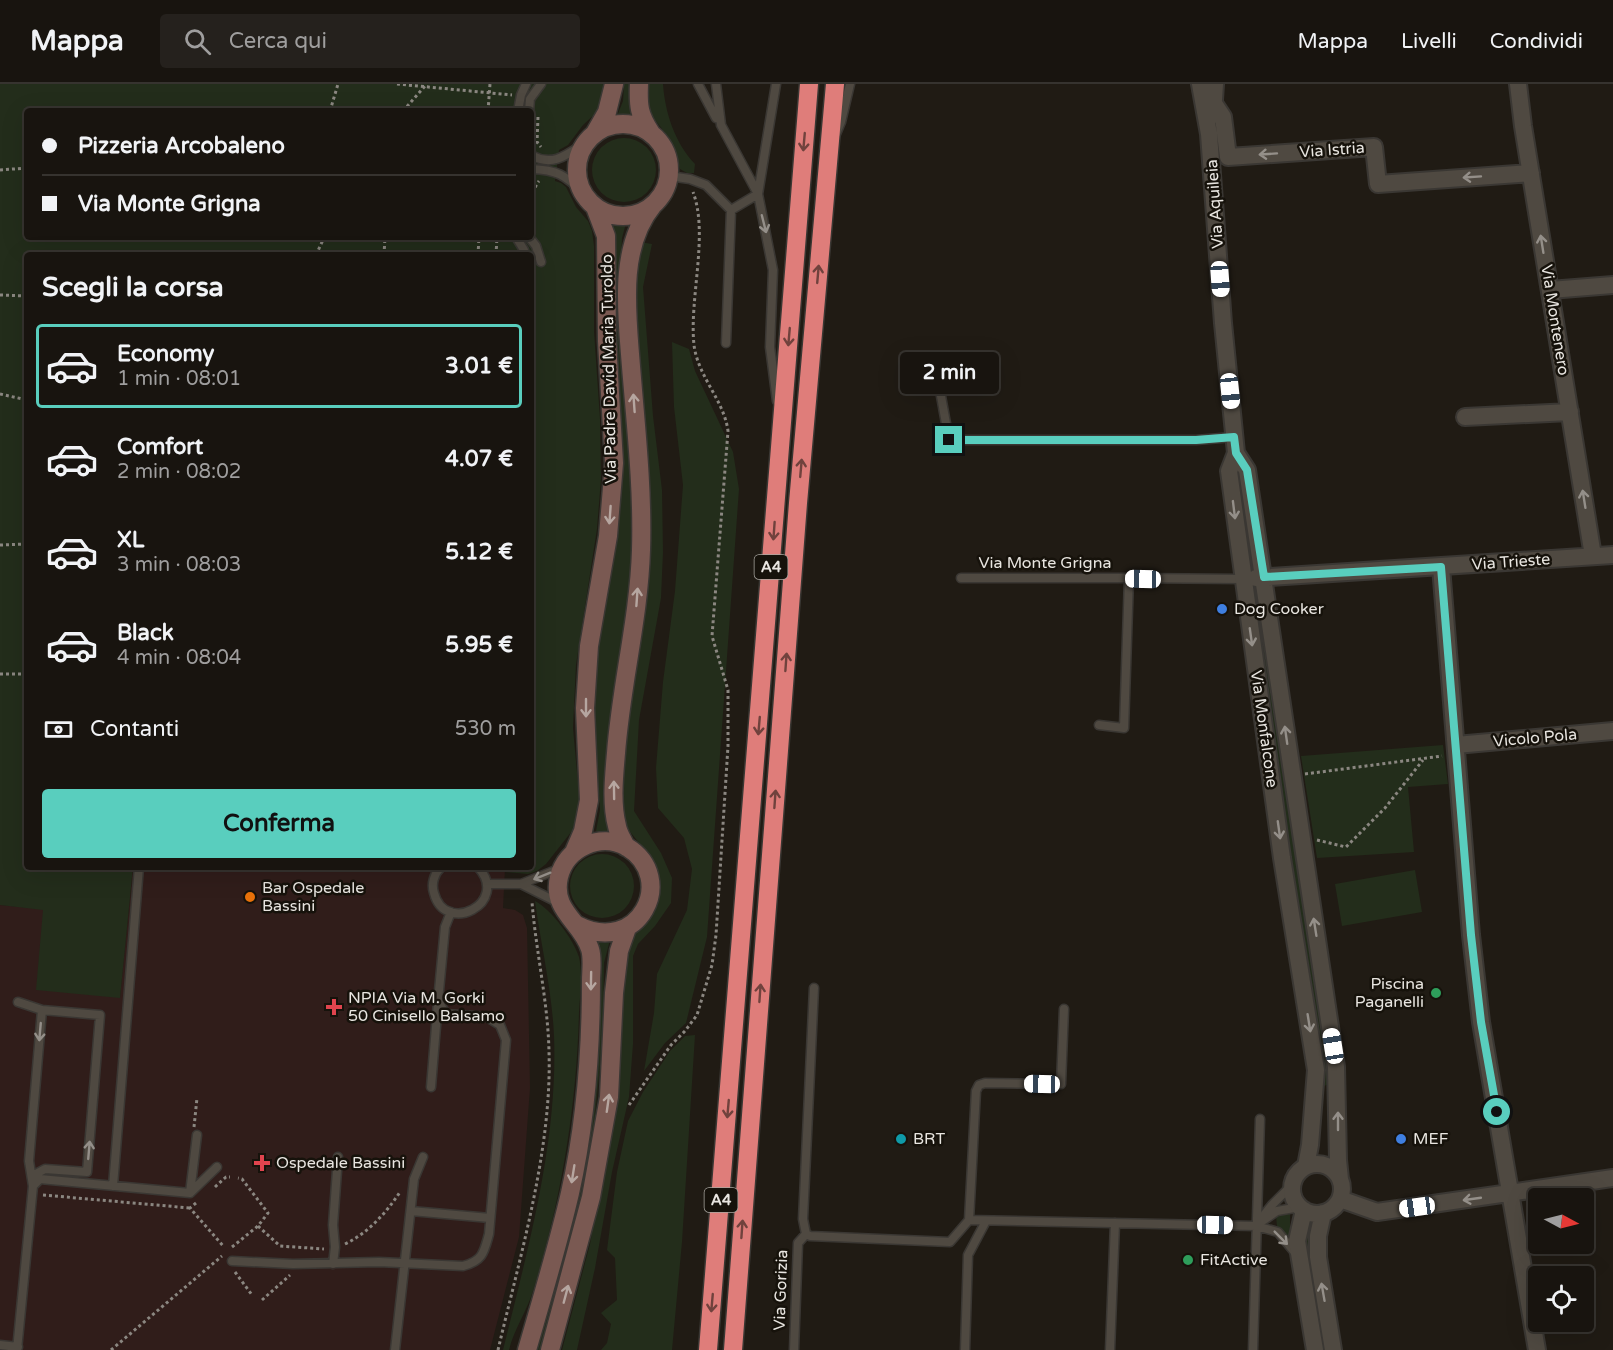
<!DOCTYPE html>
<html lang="it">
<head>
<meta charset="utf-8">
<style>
  body { margin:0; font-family:"Varela Round",sans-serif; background:#25211d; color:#f1f3f6; height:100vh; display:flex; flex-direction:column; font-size:22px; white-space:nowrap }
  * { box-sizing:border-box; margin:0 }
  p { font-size:20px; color:#9f9e9e }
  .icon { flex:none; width:33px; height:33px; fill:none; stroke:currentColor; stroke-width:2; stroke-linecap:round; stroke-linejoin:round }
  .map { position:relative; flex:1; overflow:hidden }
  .drawer { position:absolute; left:24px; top:168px; width:510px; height:618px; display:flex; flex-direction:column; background:#18140f; border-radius:6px; box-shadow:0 6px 24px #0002,0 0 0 2px #36332f }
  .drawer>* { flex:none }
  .banner { position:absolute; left:24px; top:24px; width:510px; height:132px; border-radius:6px; box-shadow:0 6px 24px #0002,0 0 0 2px #36332f; display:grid; align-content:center; height:132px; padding:0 18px; background:#18140f }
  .needle { width:39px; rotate:97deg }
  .tools { position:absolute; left:1528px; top:1104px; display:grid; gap:12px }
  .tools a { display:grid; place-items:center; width:66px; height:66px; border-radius:6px; background:#18140f; box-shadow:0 6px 24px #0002,0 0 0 2px #36332f; font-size:30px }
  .end { position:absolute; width:27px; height:27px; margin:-14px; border:8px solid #59cebe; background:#111; box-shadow:0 0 0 3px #111 }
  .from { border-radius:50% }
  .bubble { position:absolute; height:42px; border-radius:6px; background:#18140f; box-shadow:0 6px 24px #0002,0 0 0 2px #36332f; font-size:20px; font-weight:700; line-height:42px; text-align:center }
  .car { position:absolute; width:18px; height:36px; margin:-18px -9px; border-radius:8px; box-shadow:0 0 4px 2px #0007; background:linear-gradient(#fff 24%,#345 0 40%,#fff 0 76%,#345 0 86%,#fff 0) }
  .banner b { display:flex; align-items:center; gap:21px; height:57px; font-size:22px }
  .banner b+b { border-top:2px solid #36332f }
  .banner i { width:15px; height:15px; background:#f1f3f6 }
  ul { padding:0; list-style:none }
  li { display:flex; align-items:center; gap:18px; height:84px; margin:0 12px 9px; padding:0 6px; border:3px solid transparent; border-radius:6px }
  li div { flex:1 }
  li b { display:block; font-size:22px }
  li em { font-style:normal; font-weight:700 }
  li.selected { border-color:#59cebe }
  li>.icon { width:54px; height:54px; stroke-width:1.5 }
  h2 { padding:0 18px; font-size:27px; line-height:72px }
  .pay { display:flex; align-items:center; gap:15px; height:66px; padding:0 18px; font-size:22px }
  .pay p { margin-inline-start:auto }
  .action { display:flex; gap:12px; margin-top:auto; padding:12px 18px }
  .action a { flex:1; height:69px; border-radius:6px; background:#59cebe; color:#111; font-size:24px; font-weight:700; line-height:69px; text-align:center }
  header { display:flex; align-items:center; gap:36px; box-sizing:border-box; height:84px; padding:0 30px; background:#18140f; border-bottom:2px solid #36332f }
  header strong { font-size:28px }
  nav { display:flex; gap:33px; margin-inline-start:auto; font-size:21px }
  .search { width:420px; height:54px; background:#25211d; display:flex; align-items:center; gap:15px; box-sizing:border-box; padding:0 21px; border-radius:6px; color:#9f9e9e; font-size:22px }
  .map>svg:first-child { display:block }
</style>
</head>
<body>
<header>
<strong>Mappa</strong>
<div class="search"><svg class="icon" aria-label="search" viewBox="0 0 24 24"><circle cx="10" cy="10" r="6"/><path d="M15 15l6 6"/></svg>Cerca qui</div>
<nav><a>Mappa</a><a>Livelli</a><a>Condividi</a></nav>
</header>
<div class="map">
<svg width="1613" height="1266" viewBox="0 0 1613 1266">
  <rect width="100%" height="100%" fill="#201b14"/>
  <path fill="#301d1a" d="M133,783L505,784L503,824L515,826L523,831L527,844L530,1004L519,1153L490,1266H0V821L43,825L120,913Z"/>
  <path fill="#232d1b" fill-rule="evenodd" d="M0,0H605L603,14L596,29L583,41L568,61L559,66L555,97L561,99L566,103L576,123L588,137L592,147L594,162V247L600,335L601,395L597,445L576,581L573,644L580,721L572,747L546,780L537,787L528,790L505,788V784L499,783H531V171H27V783H133L120,914L36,906L43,826L0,821ZM27,27H531V153H27Z
    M624,0H632L633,31L624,30L617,32L623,17Z
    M647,0H663C665,29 675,59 695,80L694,89H687L680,85L670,55L651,31L648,21Z
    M592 86a32 32 0 1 1 64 0a32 32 0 1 1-64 0Z
    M612,137L626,139L622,154L619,224L631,371L634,460L625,544L612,615L606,677V731L613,748L596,747L600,726L593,613L599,544L620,433L622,358L614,258L613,197L615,157Z
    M640,158L652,160L643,203L653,332L662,406L663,468L661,514L639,636L634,727L661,769L672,794L671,819L655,842L638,860L633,872V960L629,1013L612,1088L595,1184L577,1266H562L590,1160L614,1026L622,880L654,784L648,770L627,744L622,731V669L648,475L651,436L635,247V201Z
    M672,258L689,265L695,287L733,368L739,405L707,853L686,939L665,959L644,987L654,929L657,890L687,826L692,785L684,754L658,724L656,684L663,598L675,507L683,401L674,323Z
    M1253,515H1260L1329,1000L1324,1002Z
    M1443,661L1448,700L1408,703L1414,768L1317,774L1301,672Z
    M570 802a32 32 0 1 1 64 0a32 32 0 1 1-64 0Z
    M1415,786L1422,828L1342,842L1335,800Z
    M535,817C551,825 574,856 579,873C583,890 580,911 579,928C577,1021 561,1118 533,1207C527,1227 514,1245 509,1266H503C528,1164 558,1058 554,952C552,906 541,862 535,817Z
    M594,856H610L604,879L603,951L593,1053L579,1129L542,1266H535L562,1170Z
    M695,951L682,1158L672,1266H601L607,1259L611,1240L601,1229L617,1216L615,1174L607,1166L617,1088L628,1037L643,1008L670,967L685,952Z
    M1290,1130V1156L1277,1142L1276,1132Z
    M1309,1138L1314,1139L1310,1149L1311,1163L1328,1266H1323L1304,1151Z"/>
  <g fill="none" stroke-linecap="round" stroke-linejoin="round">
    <g stroke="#3a3733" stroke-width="11">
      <path id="lane" d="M698,0L716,34
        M776,0L758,110L773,186L770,263L777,317
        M518,27L521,11L526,0
        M529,27L530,15L541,0
        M836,50L841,38L850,0
        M533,72C553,83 568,70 585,59
        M531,85C558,86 564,91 583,108
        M669,92L690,95L706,101L731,126L758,110L721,41L716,0
        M516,153L524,166L525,171
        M529,153L536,162L541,178
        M726,259L731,126
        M939,301L949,356H1196L1234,353
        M961,494H1129
        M1099,641L1124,644L1129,494L1243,495
        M441,783C434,790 431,800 434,809C445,852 511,819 478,783
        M487,800H521L561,784
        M521,800L559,819
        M814,904L803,1135L806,1150L810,1152L950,1158L969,1136L1256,1142L1278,1148L1297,1171
        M18,918L42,926
        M431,1003L438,918
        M32,1092L45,1085L87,1088L100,931L42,926L29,1077L33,1102
        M113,1102L139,783
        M190,1109L197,1051
        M411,1127L490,1134
        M969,1136L976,1007L979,1001L985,999L1061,1000L1064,925
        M1264,1136L1277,1127L1300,1123
        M1256,1141L1272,1121L1292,1101
        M232,1177L293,1180L379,1178L463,1182C483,1177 484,1168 489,1150L506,956L500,941L487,933L446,930L438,917L445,843L451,828
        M333,1180L335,1163L333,1141L338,1073
        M0,1261L18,1263
        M17,1266L33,1102L40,1095L190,1109L217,1083
        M395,1266L414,1095L423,1073
        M794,1266L798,1159L806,1150
        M965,1266L968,1171L986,1137
        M1110,1266L1115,1139
        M1253,1266L1260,1035"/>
    </g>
    <g stroke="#3a3733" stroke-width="20">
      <path id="street" d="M1200,0L1209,50L1223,239L1236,369L1229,387L1282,774L1316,986L1310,1061L1306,1082
        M1518,0L1523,42L1593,472
        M1215,21L1223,33L1228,73L1374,63L1378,100L1531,89
        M1213,31L1215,0
        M1550,206L1613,201
        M1465,333L1570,328
        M1236,369L1247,386L1336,983L1338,1076L1340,1095
        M1441,483L1471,851L1481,938L1537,1266
        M1256,494L1613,471
        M1456,661L1613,647
        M1292 1105a25 25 0 1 1 50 0a25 25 0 1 1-50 0Z
        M1340,1115L1377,1128L1613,1094
        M1304,1126L1297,1157L1315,1266
        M1323,1129L1318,1152V1173L1333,1266"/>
    </g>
    <g stroke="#3a3733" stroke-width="21">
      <path id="secondary" d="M639,0C638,22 639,31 651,49
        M577 86a46 46 0 1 1 92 0a46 46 0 1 1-92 0Z
        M595,49L607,28L614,0
        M626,763C623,756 618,749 617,742C611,719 614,692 616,669C621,601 639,534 641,466C643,401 635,335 630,270C626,221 620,161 653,121
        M574,768L583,747L589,716L585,624L589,562L608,452L614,379L607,257L606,152L595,123
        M527,1266C542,1214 558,1161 570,1109C585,1042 591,965 591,897C591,887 593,874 590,865C582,838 551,827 559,793C566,764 600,748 627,763C678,794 639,873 577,841
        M550,1266L591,1113L609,1013L614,909L619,867L627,844"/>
    </g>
    <g stroke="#3a3733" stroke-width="21">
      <path id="highway" d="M708,1266L809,0
        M733,1266L798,419L835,0"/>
    </g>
    <path stroke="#8b8781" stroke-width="3" stroke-dasharray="3 3" stroke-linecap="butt" d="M397,0L512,11
      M330,27L338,0
      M403,27L425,2
      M488,27L490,0
      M538,33L537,58L541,63
      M0,86L27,84
      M531,139C532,125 530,108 539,97
      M316,171L322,158L321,153
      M384,171L385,153
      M478,171L479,153
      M496,171L497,153
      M0,211L27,212
      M531,260L536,261
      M0,310L27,316
      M0,461L27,460
      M0,590H27
      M1305,690L1442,672
      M1317,756L1346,763L1385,724L1423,676
      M629,1021L671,961L685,947L697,931L712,881L716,851L728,662V606L712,552L728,347C724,316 698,293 694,261C689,215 709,150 693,108
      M194,1043L197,1014
      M215,1103L226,1093H230
      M43,1111L190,1124
      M196,1119L190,1124L224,1163
      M258,1142L280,1162L324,1165
      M345,1160C368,1149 386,1129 400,1108
      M232,1163L258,1142L268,1129L242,1095L238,1094
      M235,1188L252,1211
      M262,1216L290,1191
      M111,1266L222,1172
      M498,1266C520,1172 552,1066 549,968C548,918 536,868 532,818"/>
    <use href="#lane" stroke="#4f4941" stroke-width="8"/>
    <use href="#street" stroke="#4f4941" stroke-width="16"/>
    <use href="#secondary" stroke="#7a5952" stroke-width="18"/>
    <use href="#highway" stroke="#df7d7a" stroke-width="18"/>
  </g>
  <defs><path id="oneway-shaft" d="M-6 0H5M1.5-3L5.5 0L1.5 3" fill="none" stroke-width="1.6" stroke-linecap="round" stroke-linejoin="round" transform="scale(1.5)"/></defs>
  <g stroke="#70423d">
    <use href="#oneway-shaft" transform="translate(804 58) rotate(95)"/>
    <use href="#oneway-shaft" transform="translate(818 190) rotate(-85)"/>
    <use href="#oneway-shaft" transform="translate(789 253) rotate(95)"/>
    <use href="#oneway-shaft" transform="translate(801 384) rotate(-85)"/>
    <use href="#oneway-shaft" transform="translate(774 447) rotate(94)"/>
    <use href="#oneway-shaft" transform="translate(786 578) rotate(-86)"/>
    <use href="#oneway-shaft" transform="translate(759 642) rotate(95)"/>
    <use href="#oneway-shaft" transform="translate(775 715) rotate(-86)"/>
    <use href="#oneway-shaft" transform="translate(760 909) rotate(-86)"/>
    <use href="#oneway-shaft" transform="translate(728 1025) rotate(95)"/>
    <use href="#oneway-shaft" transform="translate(742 1145) rotate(-86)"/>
    <use href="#oneway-shaft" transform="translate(712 1219) rotate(95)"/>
  </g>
  <g stroke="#948f89">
    <use href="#oneway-shaft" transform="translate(1268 70) rotate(176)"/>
    <use href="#oneway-shaft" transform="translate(1472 93) rotate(176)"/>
    <use href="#oneway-shaft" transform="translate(764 140) rotate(76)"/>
    <use href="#oneway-shaft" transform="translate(1542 160) rotate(-99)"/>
    <use href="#oneway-shaft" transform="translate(1584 415) rotate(-99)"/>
    <use href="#oneway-shaft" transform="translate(1234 426) rotate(83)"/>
    <use href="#oneway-shaft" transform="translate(1251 553) rotate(82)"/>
    <use href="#oneway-shaft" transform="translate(1286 651) rotate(-98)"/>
    <use href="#oneway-shaft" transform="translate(1279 746) rotate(82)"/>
    <use href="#oneway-shaft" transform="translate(542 792) rotate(158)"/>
    <use href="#oneway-shaft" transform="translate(1315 843) rotate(-99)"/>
    <use href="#oneway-shaft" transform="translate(1309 939) rotate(81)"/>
    <use href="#oneway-shaft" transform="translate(40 948) rotate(95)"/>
    <use href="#oneway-shaft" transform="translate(1338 1037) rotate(-90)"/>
    <use href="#oneway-shaft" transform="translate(89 1066) rotate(-85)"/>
    <use href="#oneway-shaft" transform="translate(1472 1115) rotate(172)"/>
    <use href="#oneway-shaft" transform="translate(1281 1154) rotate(45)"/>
    <use href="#oneway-shaft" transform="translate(1323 1208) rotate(-100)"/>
  </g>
  <g stroke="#b6a6a0">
    <use href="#oneway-shaft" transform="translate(634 319) rotate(-94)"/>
    <use href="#oneway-shaft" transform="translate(610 431) rotate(94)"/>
    <use href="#oneway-shaft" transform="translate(637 513) rotate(-86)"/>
    <use href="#oneway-shaft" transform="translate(586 624) rotate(90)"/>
    <use href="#oneway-shaft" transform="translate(614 706) rotate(-91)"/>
    <use href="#oneway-shaft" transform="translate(591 897) rotate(91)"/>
    <use href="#oneway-shaft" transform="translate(608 1019) rotate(-82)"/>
    <use href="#oneway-shaft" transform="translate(573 1090) rotate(99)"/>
    <use href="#oneway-shaft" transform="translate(566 1210) rotate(-75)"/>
  </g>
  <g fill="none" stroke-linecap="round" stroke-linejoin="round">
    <path stroke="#59cebe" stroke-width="8" d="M949,356H1196L1234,353L1236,369L1247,386L1264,493L1441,483L1471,851L1481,938L1497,1028"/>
  </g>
  <g fill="#3f7fe0" stroke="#16120b" stroke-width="2">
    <circle cx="1222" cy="525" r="6"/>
    <circle cx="1401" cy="1055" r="6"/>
  </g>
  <circle fill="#e8710a" stroke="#16120b" stroke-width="2" cx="250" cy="813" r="6"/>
  <g fill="#2e9e5b" stroke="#16120b" stroke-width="2">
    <circle cx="1436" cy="909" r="6"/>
    <circle cx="1188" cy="1176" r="6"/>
  </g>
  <g fill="#e0444e" stroke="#16120b" stroke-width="2">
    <path d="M331 914h6v6h6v6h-6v6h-6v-6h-6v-6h6z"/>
    <path d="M259 1070h6v6h6v6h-6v6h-6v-6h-6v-6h6z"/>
  </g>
  <circle fill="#0f9aa8" stroke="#16120b" stroke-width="2" cx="901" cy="1055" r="6"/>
  <g text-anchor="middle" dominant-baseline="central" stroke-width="5" stroke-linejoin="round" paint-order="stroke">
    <g fill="#16120b" stroke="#a9a6a0" stroke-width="1.5">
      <rect x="754.5" y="471" width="33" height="24" rx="4.5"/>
      <rect x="704.5" y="1104" width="33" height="24" rx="4.5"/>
    </g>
    <g font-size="15" font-weight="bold" fill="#e8e5e0">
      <text x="771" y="483">A4</text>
      <text x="721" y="1116">A4</text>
    </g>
    <g font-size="16" fill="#e8e5e0" stroke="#16120b">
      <text transform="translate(1332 66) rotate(-4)">Via Istria</text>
      <text transform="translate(1215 120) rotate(-94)">Via Aquileia</text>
      <text transform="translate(1555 236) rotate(81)">Via Montenero</text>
      <text transform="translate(609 285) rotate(-91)">Via Padre David Maria Turoldo</text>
      <text transform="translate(1511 478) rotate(-4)">Via Trieste</text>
      <text x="1045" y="479">Via Monte Grigna</text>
      <text transform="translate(1264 645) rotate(82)">Via Monfalcone</text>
      <text transform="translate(1535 654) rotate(-5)">Vicolo Pola</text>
      <text transform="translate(781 1206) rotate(-88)">Via Gorizia</text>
    </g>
    <g font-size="16" fill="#e8e5e0" stroke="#16120b" text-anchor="start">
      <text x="1234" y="525">Dog Cooker</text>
      <text x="262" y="804">Bar Ospedale<tspan x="262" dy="18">Bassini</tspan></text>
      <text x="1424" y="900" text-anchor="end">Piscina<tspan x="1424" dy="18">Paganelli</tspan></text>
      <text x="348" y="914">NPIA Via M. Gorki<tspan x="348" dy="18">50 Cinisello Balsamo</tspan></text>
      <text x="913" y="1055">BRT</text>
      <text x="1413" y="1055">MEF</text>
      <text x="276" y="1079">Ospedale Bassini</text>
      <text x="1200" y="1176">FitActive</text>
    </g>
  </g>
</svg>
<div class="tools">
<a><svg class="needle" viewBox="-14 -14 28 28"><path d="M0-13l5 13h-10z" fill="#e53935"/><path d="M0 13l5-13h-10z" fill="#9f9e9e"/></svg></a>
<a><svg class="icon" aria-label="locate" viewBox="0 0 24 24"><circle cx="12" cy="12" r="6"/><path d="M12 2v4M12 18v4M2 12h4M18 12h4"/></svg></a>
</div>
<i class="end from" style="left:1497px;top:1028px"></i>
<i class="end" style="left:949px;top:356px"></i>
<div class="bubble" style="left:900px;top:268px;width:99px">2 min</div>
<i class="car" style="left:1220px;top:195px;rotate:176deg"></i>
<i class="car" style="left:1230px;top:307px;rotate:174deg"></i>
<i class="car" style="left:1143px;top:495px;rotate:271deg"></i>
<i class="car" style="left:1333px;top:962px;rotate:351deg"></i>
<i class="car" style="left:1042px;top:1000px;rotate:271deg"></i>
<i class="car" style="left:1417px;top:1123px;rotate:262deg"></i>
<i class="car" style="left:1215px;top:1141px;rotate:91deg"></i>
<div class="banner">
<b><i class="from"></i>Pizzeria Arcobaleno</b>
<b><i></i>Via Monte Grigna</b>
</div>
<section class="drawer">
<h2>Scegli la corsa</h2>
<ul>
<li class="selected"><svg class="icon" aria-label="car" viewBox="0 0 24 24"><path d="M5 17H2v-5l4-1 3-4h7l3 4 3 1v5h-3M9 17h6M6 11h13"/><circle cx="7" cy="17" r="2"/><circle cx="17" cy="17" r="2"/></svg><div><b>Economy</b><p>1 min · 08:01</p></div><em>3.01 €</em></li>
<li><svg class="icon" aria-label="car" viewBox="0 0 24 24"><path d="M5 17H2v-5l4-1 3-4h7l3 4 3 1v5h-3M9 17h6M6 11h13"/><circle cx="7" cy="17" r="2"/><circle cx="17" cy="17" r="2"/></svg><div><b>Comfort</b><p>2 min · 08:02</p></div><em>4.07 €</em></li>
<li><svg class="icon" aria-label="car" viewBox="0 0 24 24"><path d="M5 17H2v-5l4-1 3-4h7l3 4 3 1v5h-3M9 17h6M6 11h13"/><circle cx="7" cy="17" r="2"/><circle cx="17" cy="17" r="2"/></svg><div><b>XL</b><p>3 min · 08:03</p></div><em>5.12 €</em></li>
<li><svg class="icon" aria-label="car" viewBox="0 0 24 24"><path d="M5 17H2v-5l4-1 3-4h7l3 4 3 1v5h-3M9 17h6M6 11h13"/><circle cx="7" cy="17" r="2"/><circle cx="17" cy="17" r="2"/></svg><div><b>Black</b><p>4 min · 08:04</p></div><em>5.95 €</em></li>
</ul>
<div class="pay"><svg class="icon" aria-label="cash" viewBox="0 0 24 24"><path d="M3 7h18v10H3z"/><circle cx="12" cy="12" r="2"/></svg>Contanti<p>530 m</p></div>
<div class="action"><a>Conferma</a></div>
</section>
</div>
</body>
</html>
